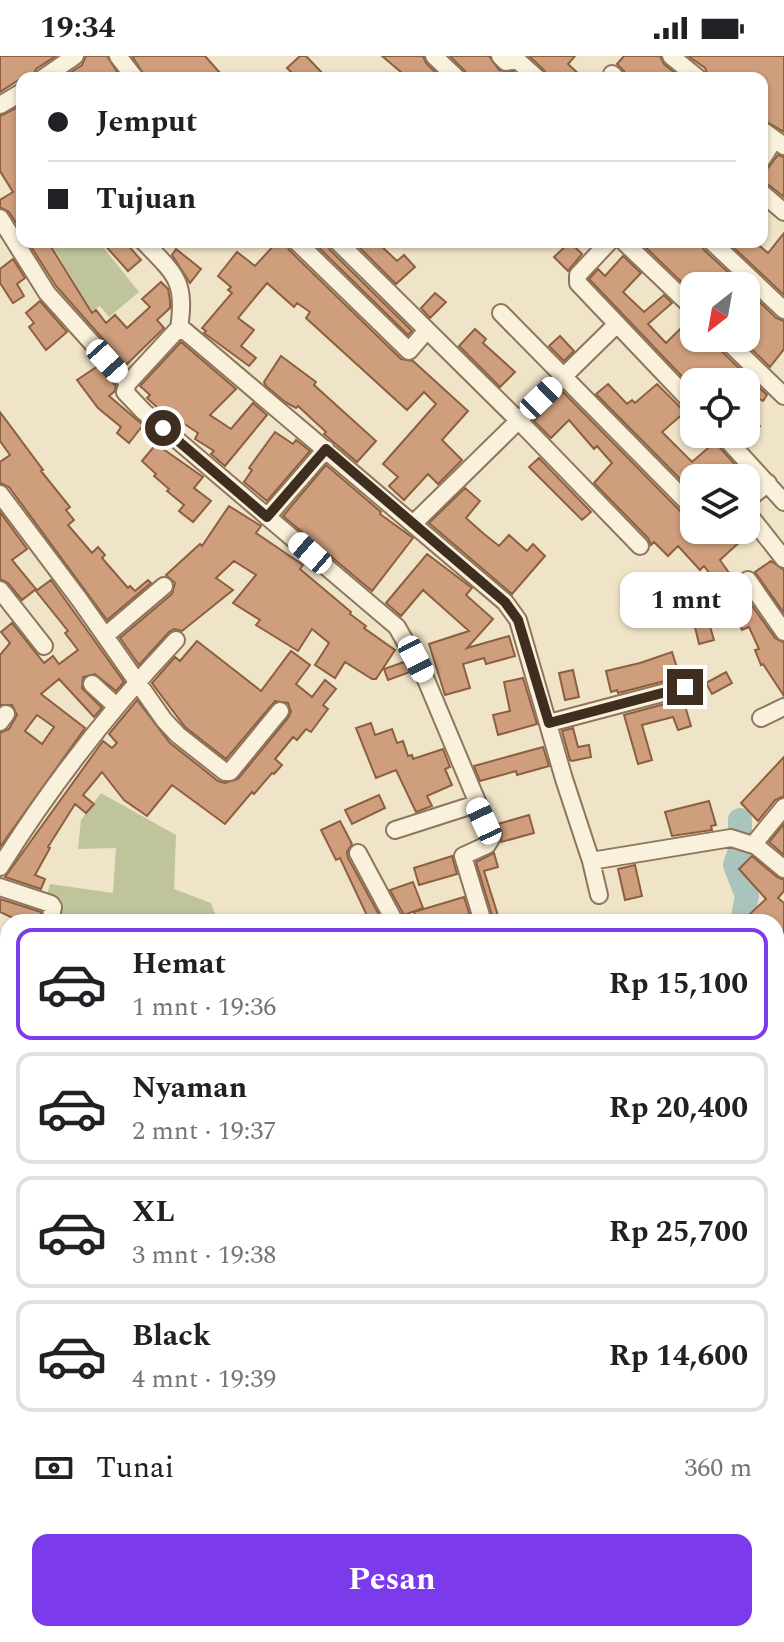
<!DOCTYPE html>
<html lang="id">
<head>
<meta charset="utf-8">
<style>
  body { margin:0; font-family:Spectral,serif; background:#f6f6f6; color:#202124; height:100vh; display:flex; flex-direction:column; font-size:30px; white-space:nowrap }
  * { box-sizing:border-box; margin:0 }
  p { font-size:26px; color:#757577 }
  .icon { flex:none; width:44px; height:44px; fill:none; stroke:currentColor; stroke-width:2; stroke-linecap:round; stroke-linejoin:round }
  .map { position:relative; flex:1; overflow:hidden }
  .side { position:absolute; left:0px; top:858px; width:784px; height:728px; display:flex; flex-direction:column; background:#fff; border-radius:24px 24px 0 0; box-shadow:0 2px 6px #0004 }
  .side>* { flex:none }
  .hud { position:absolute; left:16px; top:16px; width:752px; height:176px; border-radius:16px; box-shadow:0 2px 6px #0004; display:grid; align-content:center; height:176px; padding:0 32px; background:#fff }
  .needle { width:52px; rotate:211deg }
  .fabs { position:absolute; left:680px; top:216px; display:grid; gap:16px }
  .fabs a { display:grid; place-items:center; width:80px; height:80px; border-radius:16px; background:#fff; box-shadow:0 2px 6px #0004; font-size:40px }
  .end { position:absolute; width:36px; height:36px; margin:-18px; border:10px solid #3d2e20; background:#fff; box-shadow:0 0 0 4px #fff }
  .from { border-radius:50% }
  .bubble { position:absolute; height:56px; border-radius:16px; background:#fff; box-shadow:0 2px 6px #0004; font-size:26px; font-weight:700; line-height:56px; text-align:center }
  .car { position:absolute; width:24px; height:48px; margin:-24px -12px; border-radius:10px; box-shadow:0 0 6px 2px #0007; background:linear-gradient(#fff 24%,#345 0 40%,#fff 0 76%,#345 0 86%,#fff 0) }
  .hud b { display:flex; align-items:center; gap:28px; height:76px; font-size:30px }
  .hud b+b { border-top:2px solid #e0e0e0 }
  .hud i { width:20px; height:20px; background:#202124 }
  ul { padding:14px 0 0; list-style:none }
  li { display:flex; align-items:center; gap:24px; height:112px; margin:0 16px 12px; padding:0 16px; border:4px solid #e0e0e0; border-radius:16px }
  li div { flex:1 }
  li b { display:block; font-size:30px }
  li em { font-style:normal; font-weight:700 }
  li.selected { border-color:#7c3aed }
  li>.icon { width:72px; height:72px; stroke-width:1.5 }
  .pay { display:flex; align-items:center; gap:20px; height:88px; padding:0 32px; font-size:30px }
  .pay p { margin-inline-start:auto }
  .action { display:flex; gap:16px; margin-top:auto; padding:16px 32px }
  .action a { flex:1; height:92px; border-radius:16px; background:#7c3aed; color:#fff; font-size:32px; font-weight:700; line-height:92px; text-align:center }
  .status { display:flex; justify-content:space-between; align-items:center; height:56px; padding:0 40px; background:#fff; direction:ltr }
  .status svg { height:22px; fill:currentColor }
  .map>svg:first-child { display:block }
</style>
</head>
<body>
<div class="status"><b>19:34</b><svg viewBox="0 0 49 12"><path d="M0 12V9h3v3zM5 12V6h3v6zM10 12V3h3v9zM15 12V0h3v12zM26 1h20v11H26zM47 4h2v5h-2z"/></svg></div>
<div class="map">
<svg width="784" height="1586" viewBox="0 0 784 1586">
  <rect width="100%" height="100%" fill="#f0e4c8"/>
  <path fill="#bfc49a" d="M50,186H99L139,236L109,261L100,250L92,255Z
    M101,737L176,779L174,833L211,847L218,866H101L58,857L46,843L50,828L113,837L116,792L78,793L81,764Z
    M0,1337H8V1403L0,1398Z"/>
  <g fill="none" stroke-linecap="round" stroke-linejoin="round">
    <path stroke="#a9c4bc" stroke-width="24" d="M740,764V794L735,809L747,840L742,866
      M776,913L784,917
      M776,1320L784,1322
      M533,1586L539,1578"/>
  </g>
  <path fill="#cf9f7d" stroke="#8d5f41" stroke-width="2" fill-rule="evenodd" d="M0,0H56L36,13L32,22H22L0,36Z
    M86,0H107L121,22H62L82,9Z
    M132,0H205L220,17L214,22H146Z
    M300,0H306L327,22H297L287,12Z
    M382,0H423L426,7L436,17L430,22H408Z
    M450,0H489L499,14L514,16L521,22H468L465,15Z
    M529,0H575L568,8L583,22H548L544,14Z
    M624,0H660L664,8L675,17L672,22H627L624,15L617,8Z
    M688,0H784V76L762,63V22H709L705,12Z
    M22,49V176L9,156L0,151V144L13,136L0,115V60Z
    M778,99L784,101V141L769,129L762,126V114L768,112Z
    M784,177V239L731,189L734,186H755L768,197Z
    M28,186H48L92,257L96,254L106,267L115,259L127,272L150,251L142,243L161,226L168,233L170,244V252L157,264L164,272L126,309L56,230Z
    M102,186H125L141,204L128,215Z
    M277,186H286L289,194L401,303L413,305L468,355L442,384L462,404L438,428L428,418L404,444L389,430L398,421L383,408L436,348L424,336L407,354L306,262L310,256L297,247L294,251L267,227L238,262L254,274L241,290L256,302L249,310L204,277L206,275L202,272L232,237L228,234L231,231L218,220L237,196L255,210Z
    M313,186H327L330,194L412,275L408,279Z
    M354,186H377L397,205L404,199L415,211L396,228Z
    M570,186L582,198L568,215L554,201Z
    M640,186H700L704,194L743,230H694V238Z
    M176,193L201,213L190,227L172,199Z
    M623,200L641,217L623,236L644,256L664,239L672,247L648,268L666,287L690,263L694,264V282H713L716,290L767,339L763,345L746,335V326H733L715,314L724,326H694V333L589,223L598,213L605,220Z
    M13,203L25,222L17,228L24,240L13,247L0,227V213Z
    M746,233L776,262L784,265V293L770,311L740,282H746Z
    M435,237L446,246L430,262L421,252Z
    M40,245L67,276L46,294L29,271L34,267L26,257Z
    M475,273L486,283L483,287L515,316L500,331L459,290Z
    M560,280L574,295L564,305L549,290Z
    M181,286L236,333L210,359L231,373L253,347L267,359L225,410L211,398L214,395L195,383L198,377L180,365L177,367L161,355L147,342L150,339L140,330Z
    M281,300L316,326L314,329L376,385L357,406L324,378L326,376L298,350L296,352L285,346L266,330L264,326Z
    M98,310L116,330L114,336L109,340L143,369L129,387L117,377L121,371L98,352L77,324Z
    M608,328L627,348L632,344L635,347L657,328L685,356L662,376L692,406L715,386L747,422H694V437L596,338Z
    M563,336L686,461L694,464V474H734L743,483L720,504L775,582L784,587V640L763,608L761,609L755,594L759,593L749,571L742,574L728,542L704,510L700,514L678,490L668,500L654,486L651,489L648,482L594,427L612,407L597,390L594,393L569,364L551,382L534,365Z
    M746,353L760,370L743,384L737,378H746Z
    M0,356L43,414L41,415L70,451L66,454L74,464L68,469L92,497L98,491L105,499L102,502L128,532L130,530L135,535L148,524L151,527L107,564L9,431L0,427V406L10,399L0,385Z
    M275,376L293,388L296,384L310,395L267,445L244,426L252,414L249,412Z
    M156,388L203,421L194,432L211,445L193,466L179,455L184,449L167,435L169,433L154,420L156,418L142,405Z
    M539,402L591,456L582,464L529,411Z
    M326,409L381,456L380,458L413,482L372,535L283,460Z
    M465,432L480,445L466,462L484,478L499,490L509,479L527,495L533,488L545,500L512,538L429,467Z
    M229,450L261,470L256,477L303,509L300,513L351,556L350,558L366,570L364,572L395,594L376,623H372L345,606L335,622L315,609L329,587L312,573L298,595L256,569L260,564L233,547L256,519L234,505L216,522L233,534L182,575L174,573L169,576L139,609L120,582L172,538L175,527L166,519L200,488L202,490Z
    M0,456L27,493L12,504L36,533L22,544L8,527L0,523Z
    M427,498L472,532L466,539L493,563L467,592L509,580L515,600L486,608L484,602L463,608L470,632L445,639L429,588L469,575L423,534L401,560L386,547Z
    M771,505L784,514V557L755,516Z
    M51,524L124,626L116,635L95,618L83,621L82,632L102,652L94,661L59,623L41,638L85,672L0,791V677L9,673L17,659L12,649H0V599L10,587L1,576L12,567L44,607L53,600L59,608L78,594L65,577L68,575L36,535ZM37,659L54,671L42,688L25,675Z
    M709,567L714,584L699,588L695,571Z
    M197,585L261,635L291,595L310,609L296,628L312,641L325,624L336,633L323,649L328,653L311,676L306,673L297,684L293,681L275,703L282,709L274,718L272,717L254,738L252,736L225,768L172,729L147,760L124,744L102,716L83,739L94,748L86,757L75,748L48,791L50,792L35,819L45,823L41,833L5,821L103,685L112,692L117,687L109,678L137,644L170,687L218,725L225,727L238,723L288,662L291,656L288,647L275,645L226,703L185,671L152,627L175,601L180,605Z
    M672,596L680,621L618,637L617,634L611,636L606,615L640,607Z
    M404,606L410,616L388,624L384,613Z
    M573,614L579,641L565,644L559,617Z
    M726,616L732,627L712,638L706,627Z
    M523,622L537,668L498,679L493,659L510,655L504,626Z
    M683,643L691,670L678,674L673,661L642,669L652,704L638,708L624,659Z
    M371,667L375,679L392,673L397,687L403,685L408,700L412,699L413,703L443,693L450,711L445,713L452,729L427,740L432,750L416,756L396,714L376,722L356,672Z
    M573,672L578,691L589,689L591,701L572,705L570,704L562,675Z
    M543,691L549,710L517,719L516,715L480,725L474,710Z
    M784,701V740L775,744L758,765L741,747Z
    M379,739L385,752L352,768L345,754Z
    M709,745L716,769L711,770L712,774L672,780L665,756Z
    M529,759L534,777L501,786L502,777L498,768Z
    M340,765L352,788L347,796L348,802L383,866H370L340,802L336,804L321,774Z
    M784,768V799L769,786Z
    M494,797L498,811L484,815L500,866H494L476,806Z
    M452,800L457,818L419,829L414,812Z
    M752,800L777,821L784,824V835L778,842L784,847V877L776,870V866H748L752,860L750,858L766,843L739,813Z
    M635,809L642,840L625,844L618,813Z
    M413,826L423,852L404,859L390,834Z
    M464,841L472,866H417L414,856Z
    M0,843L41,856L39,866H21L0,856Z"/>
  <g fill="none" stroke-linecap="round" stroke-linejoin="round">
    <g stroke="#8d765c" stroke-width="20">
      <path id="minor" d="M118,0L135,22
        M434,0L457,22
        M500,0L506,6L517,4L537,22
        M671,0L698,22
        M612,18L616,22
        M43,22L75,0
        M0,49L22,36
        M762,74L784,90
        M762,103L774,84
        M762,137L784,156
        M0,162L47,237L128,327
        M144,186C176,219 186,225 179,273
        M297,186L409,295L427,274
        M338,186L518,364L640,490
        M609,186L578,219V227L694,349
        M624,186L694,253
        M712,186L784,254
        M501,257L694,453
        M724,282L784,340
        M722,378L784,446
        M0,438L79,543L164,664L178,679L225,716H230L280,655
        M746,445L768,427
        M746,455L784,503
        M267,461L326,393
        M413,468L617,268
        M748,524L784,576
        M0,534L44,590
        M105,580L164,530
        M92,628L116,650
        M761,662L784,651
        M0,666L6,658
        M549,667L685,631
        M395,774L476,748
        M755,789L784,813
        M358,797L395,866
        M591,805L731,782L753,789L784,751
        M0,811C52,728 109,655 176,584
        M0,831L51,848L53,851L50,866
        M483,866L463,800L487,789L492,781L424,619L397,571L143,355L125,336L128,327L177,274L185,275L505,546L518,564L564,723L591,805L599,839
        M0,1085L8,1087
        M0,1254H8
        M0,1312H8
        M776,1358L784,1356
        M776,1430L784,1429
        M776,1494H784
        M776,1562H784
        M0,1570L8,1563
        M185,1578L186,1586
        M240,1578V1586
        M302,1578V1586
        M588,1578V1586
        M378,1583L387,1578"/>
    </g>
    <path stroke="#8d765c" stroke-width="2" stroke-dasharray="6 4" stroke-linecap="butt" d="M776,1292L784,1293"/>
    <use href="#minor" stroke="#faf1dc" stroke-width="16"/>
  </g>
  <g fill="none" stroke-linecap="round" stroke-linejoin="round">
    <path stroke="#3d2e20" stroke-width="10" d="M163,372L267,461L326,393L505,546L518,564L549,667L685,631"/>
  </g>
</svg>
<div class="fabs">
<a><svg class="needle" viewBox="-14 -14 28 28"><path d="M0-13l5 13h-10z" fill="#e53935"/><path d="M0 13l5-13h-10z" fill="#757577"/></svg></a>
<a><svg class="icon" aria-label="locate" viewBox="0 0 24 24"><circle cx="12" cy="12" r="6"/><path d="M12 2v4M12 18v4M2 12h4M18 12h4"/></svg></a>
<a><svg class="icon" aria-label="layers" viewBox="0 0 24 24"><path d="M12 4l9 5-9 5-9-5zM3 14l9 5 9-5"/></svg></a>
</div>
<i class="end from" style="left:163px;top:372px"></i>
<i class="end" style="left:685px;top:631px"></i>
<div class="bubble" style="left:620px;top:516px;width:132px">1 mnt</div>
<i class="car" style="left:107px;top:305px;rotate:138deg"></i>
<i class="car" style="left:541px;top:342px;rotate:46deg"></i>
<i class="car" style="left:310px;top:497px;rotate:311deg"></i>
<i class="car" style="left:416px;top:603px;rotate:153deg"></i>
<i class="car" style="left:484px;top:765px;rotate:335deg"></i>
<div class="hud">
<b><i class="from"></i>Jemput</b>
<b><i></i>Tujuan</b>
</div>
<section class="side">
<ul>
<li class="selected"><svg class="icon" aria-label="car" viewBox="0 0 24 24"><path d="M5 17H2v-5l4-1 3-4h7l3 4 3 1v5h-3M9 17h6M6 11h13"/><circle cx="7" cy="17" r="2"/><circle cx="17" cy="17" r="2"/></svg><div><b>Hemat</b><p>1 mnt · 19:36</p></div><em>Rp 15,100</em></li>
<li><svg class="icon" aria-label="car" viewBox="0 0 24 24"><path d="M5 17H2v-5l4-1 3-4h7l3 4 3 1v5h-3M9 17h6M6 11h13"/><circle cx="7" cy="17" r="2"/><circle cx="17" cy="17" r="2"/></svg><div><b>Nyaman</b><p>2 mnt · 19:37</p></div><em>Rp 20,400</em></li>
<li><svg class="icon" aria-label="car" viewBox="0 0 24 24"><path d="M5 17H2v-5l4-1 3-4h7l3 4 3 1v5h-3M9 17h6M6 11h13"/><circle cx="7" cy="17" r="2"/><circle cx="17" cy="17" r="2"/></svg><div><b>XL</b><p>3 mnt · 19:38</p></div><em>Rp 25,700</em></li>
<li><svg class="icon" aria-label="car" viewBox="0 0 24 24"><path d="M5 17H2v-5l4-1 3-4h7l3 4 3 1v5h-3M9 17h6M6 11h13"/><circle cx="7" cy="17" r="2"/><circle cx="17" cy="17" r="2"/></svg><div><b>Black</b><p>4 mnt · 19:39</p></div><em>Rp 14,600</em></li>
</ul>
<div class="pay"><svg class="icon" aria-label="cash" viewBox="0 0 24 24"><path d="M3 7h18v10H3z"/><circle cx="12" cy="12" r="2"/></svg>Tunai<p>360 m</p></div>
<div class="action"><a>Pesan</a></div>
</section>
</div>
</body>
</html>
